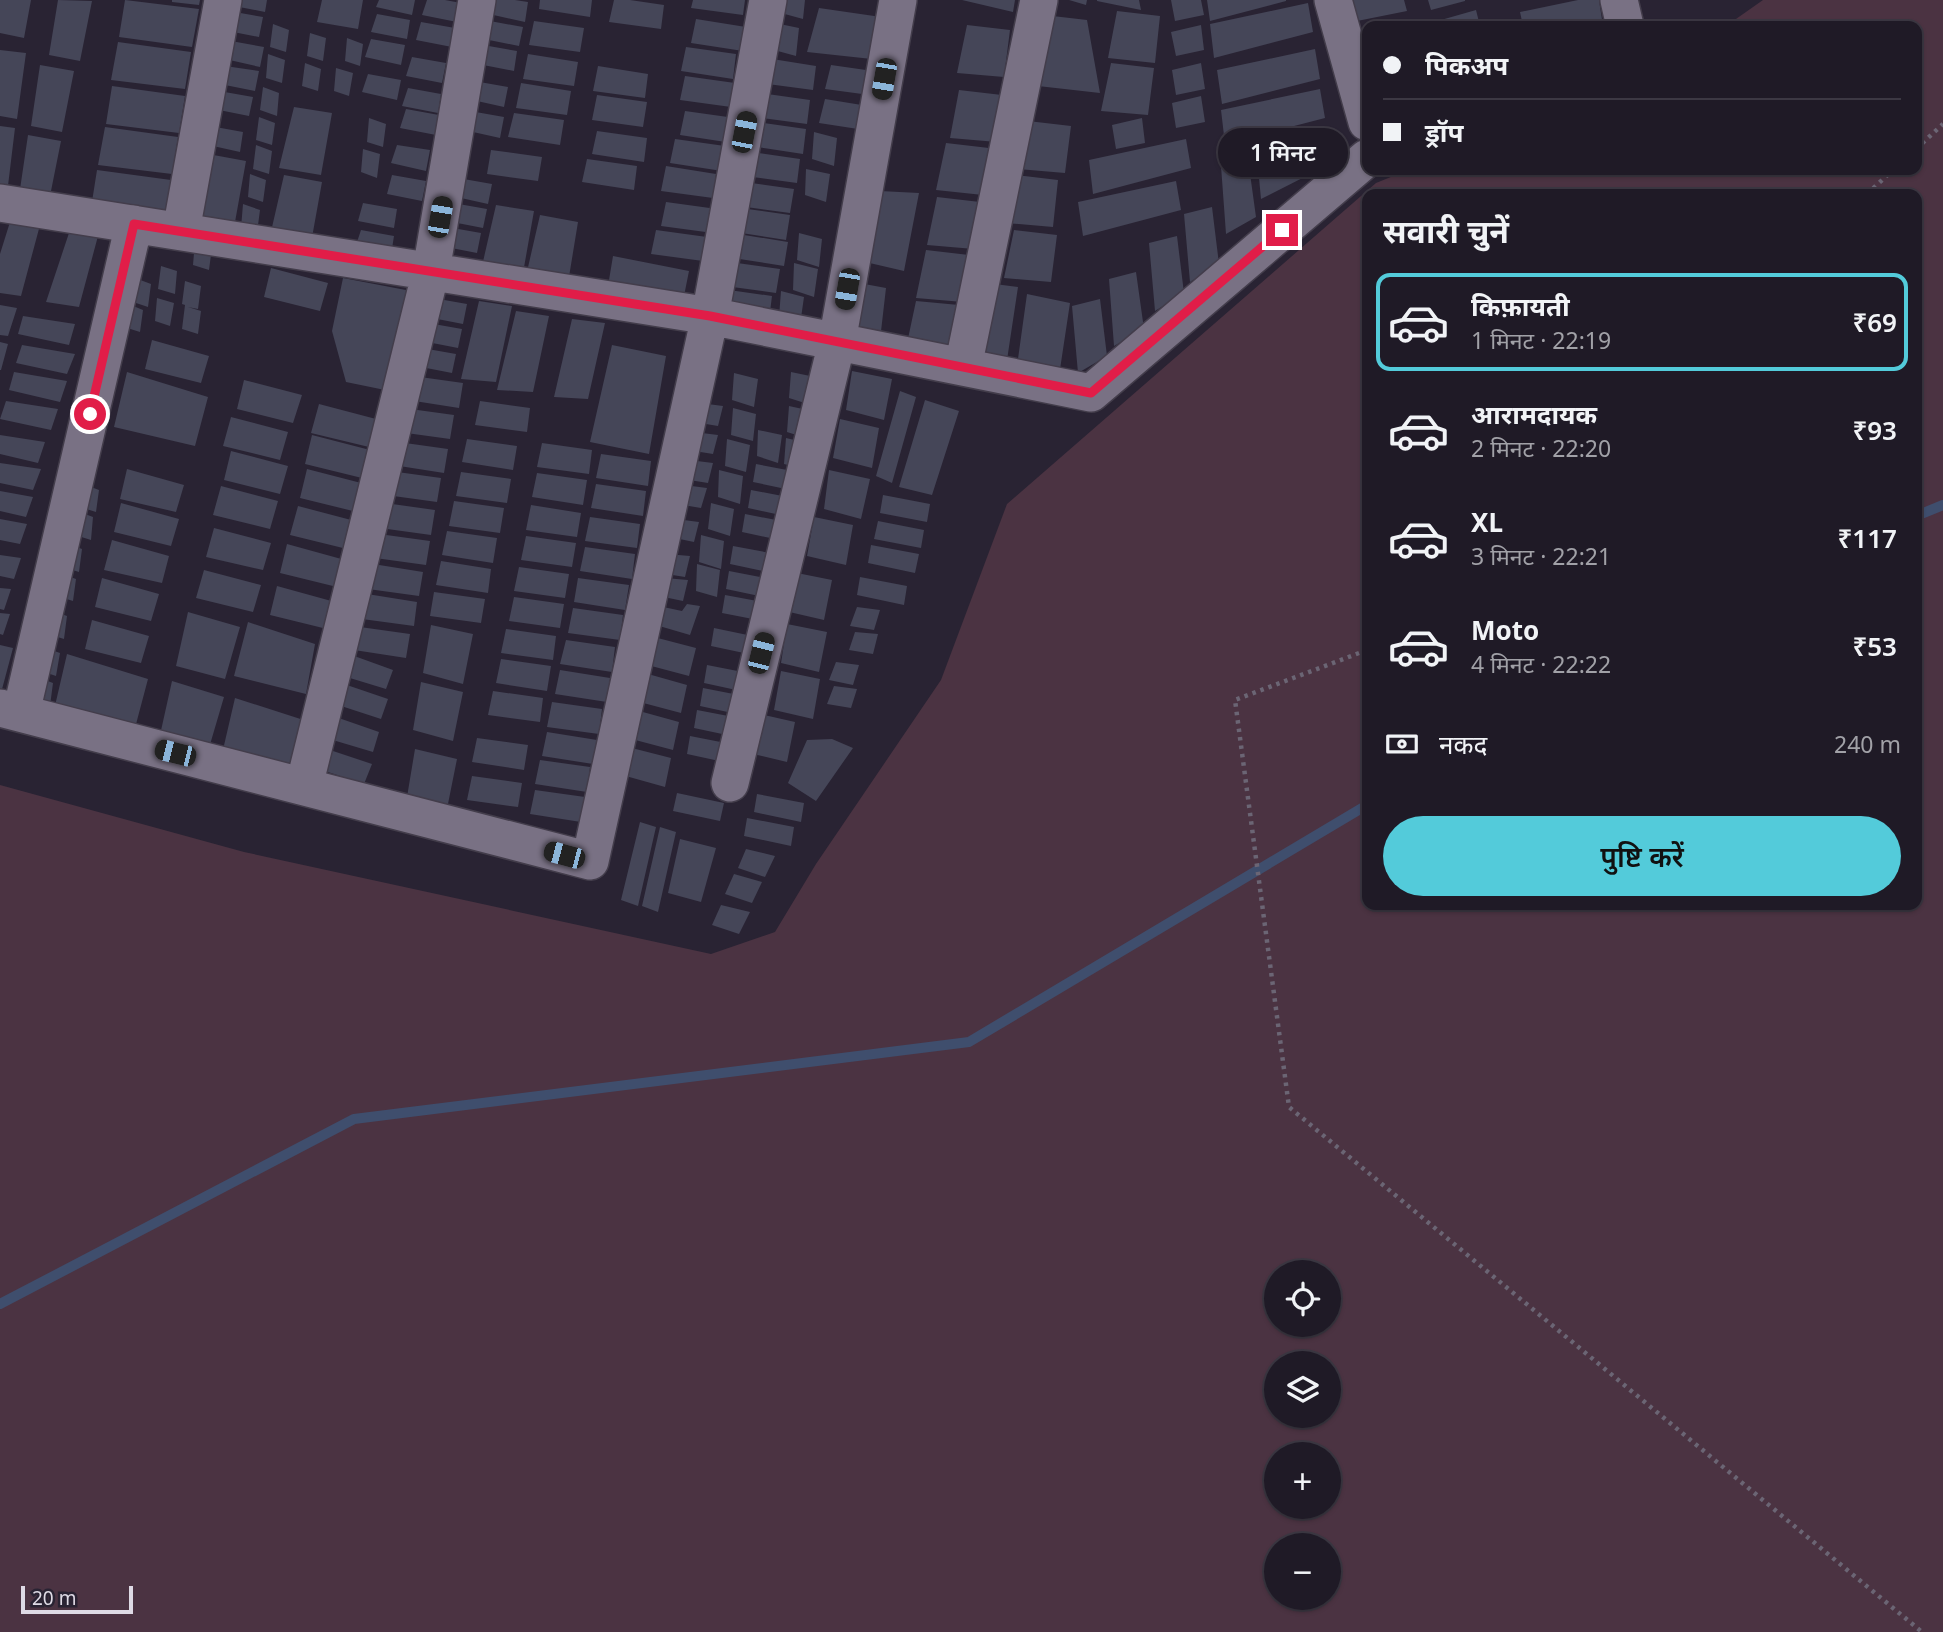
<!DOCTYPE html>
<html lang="hi">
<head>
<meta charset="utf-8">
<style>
  body { margin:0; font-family:"Noto Sans","Noto Sans Devanagari",sans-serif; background:#2c2732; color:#f1f3f6; height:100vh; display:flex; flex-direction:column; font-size:26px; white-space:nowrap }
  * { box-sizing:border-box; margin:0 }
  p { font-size:23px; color:#a1a1a7 }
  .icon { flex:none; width:38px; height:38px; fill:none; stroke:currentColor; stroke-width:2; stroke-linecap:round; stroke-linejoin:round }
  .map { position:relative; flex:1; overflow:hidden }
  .details { position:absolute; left:1362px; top:189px; width:560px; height:721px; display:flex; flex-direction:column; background:#1f1a26; border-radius:14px; box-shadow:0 2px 5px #0004,0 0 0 2px #3c3843 }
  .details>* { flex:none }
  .guide { position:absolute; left:1362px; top:21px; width:560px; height:154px; border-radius:14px; box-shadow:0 2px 5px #0004,0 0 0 2px #3c3843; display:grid; align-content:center; height:154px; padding:0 21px; background:#1f1a26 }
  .tools { position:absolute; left:1264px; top:1260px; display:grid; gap:14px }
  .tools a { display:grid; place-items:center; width:77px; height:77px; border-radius:50%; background:#1f1a26; box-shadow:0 2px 5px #0004,0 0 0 2px #3c3843; font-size:35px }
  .scale { position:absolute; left:21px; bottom:18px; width:112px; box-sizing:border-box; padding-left:7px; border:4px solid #dedae5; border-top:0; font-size:19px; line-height:24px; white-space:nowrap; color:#dedae5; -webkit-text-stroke:5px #292333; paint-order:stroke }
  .end { position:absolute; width:32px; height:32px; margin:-16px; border:9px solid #e11d48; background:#fff; box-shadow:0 0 0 4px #fff }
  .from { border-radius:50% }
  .bubble { position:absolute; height:49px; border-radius:24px; background:#1f1a26; box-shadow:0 2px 5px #0004,0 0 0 2px #3c3843; font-size:23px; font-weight:600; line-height:49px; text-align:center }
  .car { position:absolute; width:21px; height:42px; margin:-21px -10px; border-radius:9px; box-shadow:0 0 5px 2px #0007; background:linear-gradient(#222 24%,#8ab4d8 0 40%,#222 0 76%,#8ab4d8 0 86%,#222 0) }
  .guide b { display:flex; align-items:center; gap:24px; height:66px; font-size:26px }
  .guide b+b { border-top:2px solid #3c3843 }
  .guide i { width:18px; height:18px; background:#f1f3f6 }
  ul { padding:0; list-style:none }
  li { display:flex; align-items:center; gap:21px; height:98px; margin:0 14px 10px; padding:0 7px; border:4px solid transparent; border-radius:14px }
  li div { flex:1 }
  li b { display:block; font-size:26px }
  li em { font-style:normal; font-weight:600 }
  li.selected { border-color:#53cbda }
  li>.icon { width:63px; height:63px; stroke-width:1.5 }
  h2 { padding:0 21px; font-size:32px; line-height:84px }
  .pay { display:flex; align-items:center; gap:18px; height:77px; padding:0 21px; font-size:26px }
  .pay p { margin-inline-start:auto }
  .action { display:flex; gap:14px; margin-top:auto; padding:14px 21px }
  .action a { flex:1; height:80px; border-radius:42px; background:#53cbda; color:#111; font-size:28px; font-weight:600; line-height:80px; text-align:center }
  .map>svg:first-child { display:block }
</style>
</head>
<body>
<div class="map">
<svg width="1943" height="1632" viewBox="0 0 1943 1632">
  <rect width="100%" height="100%" fill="#292333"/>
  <path fill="#4b3342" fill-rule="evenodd" d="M1763,0H1943V1632H0V785L244,852L711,954L775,932L816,864L941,680L1007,504L1376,183L1408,170H1916V26H1726ZM1367,194H1916V905H1367ZM1276,1272H1328V1325H1276ZM1276,1363H1328V1416H1276ZM1276,1454H1328V1507H1276ZM1276,1545H1328V1598H1276Z"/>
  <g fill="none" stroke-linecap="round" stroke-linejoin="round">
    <path stroke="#3f4e6d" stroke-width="10" d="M1916,516L1943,505
      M0,1304L354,1119L969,1042L1367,805"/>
  </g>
  <path fill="#454658" d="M0,0H31L24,38L0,33Z
    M58,0L92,1L80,61L49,55Z
    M125,0L199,9L192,47L119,37Z
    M172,0H200L199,5L172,2Z
    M231,0H267L265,12L229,5Z
    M322,0H363L358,29L317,22Z
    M379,0H415L412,15L376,7Z
    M427,0H445L461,3L457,22L422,15Z
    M493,0H515L528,2L525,22L489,14Z
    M540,0H592L590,17L539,9Z
    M614,0H630L664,5L661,29L609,22Z
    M693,0H745L743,15L691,8Z
    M782,0H805L803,19L781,13Z
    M962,0H1015L1013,12Z
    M1069,0H1087L1086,5Z
    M1097,0H1139L1141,10L1097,1Z
    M1171,0H1201L1204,15L1175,21Z
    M1207,0H1286V1L1210,21Z
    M1349,0H1404L1407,11L1352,22Z
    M1428,0H1465V1L1431,10Z
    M1578,0H1599L1603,26H1523L1520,12Z
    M1308,3L1313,32L1214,58L1210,24Z
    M819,8L888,18L881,60L807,52Z
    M1476,10L1480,26H1435L1434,22Z
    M229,11L263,17L259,37L223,30Z
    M1117,11L1160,16L1155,63L1108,58Z
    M377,14L410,20L407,39L371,32Z
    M1044,15L1087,20L1100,93L1029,85Z
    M696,19L746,27L743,51L691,43Z
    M490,21L523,27L519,46L484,39Z
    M534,21L584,28L580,52L529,45Z
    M421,22L455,28L452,47L416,40Z
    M775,23L799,28L796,56L774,50Z
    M273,24L289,30L286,52L270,47Z
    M967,25L1010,30L1004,77L957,73Z
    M1201,25L1204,50L1176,56L1171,32Z
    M310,33L326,38L323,61L307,56Z
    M347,38L363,44L360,66L345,61Z
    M371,39L405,45L401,65L365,57Z
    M231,41L264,47L260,67L225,59Z
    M118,42L191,52L185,89L111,80Z
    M483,45L517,51L514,71L478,64Z
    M686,47L736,54L733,79L681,71Z
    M1315,49L1320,79L1222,104L1217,70Z
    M0,50L26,53L17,119L0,116Z
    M268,54L285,60L282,83L266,78Z
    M528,54L578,62L574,86L523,79Z
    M412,57L446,63L442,83L406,76Z
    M766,58L816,66L813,90L761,83Z
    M305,63L321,69L318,91L302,86Z
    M1111,63L1154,68L1148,115L1101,111Z
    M1201,63L1205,89L1176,95L1172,70Z
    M40,65L74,71L62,132L31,126Z
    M831,65L880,72L877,96L825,89Z
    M225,66L259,71L255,91L220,84Z
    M598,66L648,74L645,98L593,91Z
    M336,68L353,73L349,96L334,91Z
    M368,74L401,80L397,100L362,92Z
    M685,76L735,83L731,107L680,100Z
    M474,81L508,87L504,107L468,99Z
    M521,83L571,91L567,115L516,108Z
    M112,86L185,96L179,133L106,124Z
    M263,87L279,93L277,116L260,110Z
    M408,88L441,94L438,113L402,106Z
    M1320,89L1325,118L1225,144L1221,110Z
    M959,90L1002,95L997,142L950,138Z
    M219,91L253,97L249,116L214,109Z
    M760,93L810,100L807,124L755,117Z
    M597,95L647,102L643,127L592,120Z
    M1201,96L1205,122L1176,128L1172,103Z
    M825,99L874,107L871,131L819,123Z
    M294,107L332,113L321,175L279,168Z
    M406,109L439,115L436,135L400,128Z
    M470,111L504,117L500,138L464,130Z
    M685,111L735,118L732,143L680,135Z
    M514,113L564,120L560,145L508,137Z
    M259,117L275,123L272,145L256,140Z
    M369,118L386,124L383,147L367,142Z
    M1142,118L1145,143L1116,149L1112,125Z
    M1028,121L1071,126L1065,173L1018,169Z
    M756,122L806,129L803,154L751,146Z
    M0,126L15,128L7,194L0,193Z
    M210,126L243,132L240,152L204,144Z
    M1319,126L1330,164L1261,199L1257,157Z
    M105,127L178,137L172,174L98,165Z
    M597,131L647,138L644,162L592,154Z
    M814,132L837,138L834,166L812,159Z
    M28,135L61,141L49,201L19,196Z
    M675,139L725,146L722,171L670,163Z
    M1186,139L1191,168L1093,194L1089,160Z
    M946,143L989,148L983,195L936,190Z
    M256,145L272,151L269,174L253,169Z
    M397,145L430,150L426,171L391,163Z
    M363,149L380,154L377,178L361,172Z
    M491,150L542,157L538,181L487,174Z
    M751,152L800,159L797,183L745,176Z
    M208,154L246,161L235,222L194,214Z
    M587,159L637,166L634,190L582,182Z
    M1248,159L1256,217L1226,234L1221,166Z
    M666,166L716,174L713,198L661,191Z
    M806,169L830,174L826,202L805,195Z
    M97,170L171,180L164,217L91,208Z
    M250,174L266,180L263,202L248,197Z
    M284,175L322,182L311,243L270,236Z
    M392,175L426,181L422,201L387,194Z
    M1015,175L1058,180L1053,227L1006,223Z
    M458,178L492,184L488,204L452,196Z
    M1176,181L1181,210L1083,236L1078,202Z
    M744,182L794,189L790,213L739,206Z
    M880,191L919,193L904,271L861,261Z
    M937,197L980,202L974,249L927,245Z
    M666,202L717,209L713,233L661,226Z
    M363,203L397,209L394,228L358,221Z
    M453,203L487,209L483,228L447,221Z
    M243,204L260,210L257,233L241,228Z
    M496,205L534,211L523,273L482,266Z
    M1212,207L1219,264L1190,282L1184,214Z
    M740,208L790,215L786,240L735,232Z
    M540,215L578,222L568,283L526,276Z
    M10,222L40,225L21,296L0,293V254Z
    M447,227L481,233L477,253L441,246Z
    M361,230L394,236L391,255L355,248Z
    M656,230L707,237L703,261L651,254Z
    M1014,230L1057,235L1051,282L1004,278Z
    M69,233L98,236L79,307L46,302Z
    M799,233L822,239L819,267L797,260Z
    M738,234L788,242L784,266L733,258Z
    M1177,236L1184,293L1155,311L1149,243Z
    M195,241L212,247L209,270L193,265Z
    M926,250L969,255L963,302L916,298Z
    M613,256L689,271L683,301L608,286Z
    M730,262L780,269L776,293L725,286Z
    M794,263L818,269L814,297L793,290Z
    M161,266L177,271L175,294L158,289Z
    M271,268L328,283L320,311L264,297Z
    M1136,272L1144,329L1114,346L1109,279Z
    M135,278L151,284L148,307L133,302Z
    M343,278L411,291L385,390L346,382L332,331Z
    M185,281L201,286L198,309L188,307L201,311L198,334L182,329L185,305L182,304Z
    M859,283L886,288L880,340L850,333Z
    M987,283L1018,287L1007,360L975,351Z
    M722,289L772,296L769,320L717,313Z
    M781,291L804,297L800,325L779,317Z
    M1027,294L1070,303L1059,376L1017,366Z
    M157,298L174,303L170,326L155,321Z
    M433,298L467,304L463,324L427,317Z
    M1100,299L1107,356L1078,373L1072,306Z
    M479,301L512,306L496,382L461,379Z
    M916,301L959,305L953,353L906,348Z
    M126,303L143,310L140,332L124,327Z
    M0,305L17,308L8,336L0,335Z
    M516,311L549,316L533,392L497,390Z
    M23,316L75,324L69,345L18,334Z
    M572,319L605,323L588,399L554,397Z
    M428,323L462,329L458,348L422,341Z
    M152,340L209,356L201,383L145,369Z
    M0,342L8,344L1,370H0Z
    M22,345L75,354L67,374L16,363Z
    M612,345L666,356L649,454L590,442Z
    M422,348L456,354L452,373L416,366Z
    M852,371L892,379L884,420L846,410Z
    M14,372L67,381L60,402L9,390Z
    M127,372L208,397L195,446L114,427Z
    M791,372L815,377L811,405L789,398Z
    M734,373L758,379L754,407L732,400Z
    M413,376L463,383L459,408L408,400Z
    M244,380L302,395L293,423L237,409Z
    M900,391L916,397L892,483L876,476Z
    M925,400L959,411L932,495L899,487Z
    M6,401L58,409L51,430L0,419Z
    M480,401L530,408L527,432L475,425Z
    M700,403L723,406L718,426L694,422Z
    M319,404L376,419L369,447L311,433Z
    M789,406L812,411L809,439L787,432Z
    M403,408L454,415L450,439L399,432Z
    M733,408L756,414L753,441L731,435Z
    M231,417L288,432L280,460L223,446Z
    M840,419L879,428L872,468L833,458Z
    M758,430L782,435L778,463L757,456Z
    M694,432L718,435L713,454L688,450Z
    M0,435L45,442L38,463L0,454Z
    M312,435L370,450L362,478L305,464Z
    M786,438L807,443L800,468L784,464Z
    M467,439L517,446L513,470L462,462Z
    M727,439L750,445L746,472L725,466Z
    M398,442L448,449L444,473L393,465Z
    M542,443L592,450L589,474L537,467Z
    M231,451L288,466L280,494L224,480Z
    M601,454L651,461L648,486L596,478Z
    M689,460L713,463L708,483L683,479Z
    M0,463L41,469L33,490L0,483Z
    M756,464L803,473L800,492L753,482Z
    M127,469L184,485L176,512L120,499Z
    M307,469L365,484L357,512L300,498Z
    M719,470L743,476L740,504L718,497Z
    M829,470L870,479L861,519L824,509Z
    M390,471L441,478L437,502L386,495Z
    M461,472L511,479L507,503L456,496Z
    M537,473L587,480L583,505L532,497Z
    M83,484L99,490L96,512L80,507Z
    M596,484L646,491L643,516L591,508Z
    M684,485L707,488L701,508L677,504Z
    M221,486L278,501L270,529L213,515Z
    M751,490L798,499L794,518L748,508Z
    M0,491L33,497L26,517L0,511Z
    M883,495L930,504L927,522L880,513Z
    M454,501L504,508L500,533L449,526Z
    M121,503L179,519L171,546L114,532Z
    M385,503L435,510L431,535L380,528Z
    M711,503L734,509L730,536L708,529Z
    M531,505L581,513L577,537L526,530Z
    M298,506L355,521L347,549L290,535Z
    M77,511L93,517L91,540L75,535Z
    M745,514L792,523L789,542L742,532Z
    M590,517L640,524L637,548L585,541Z
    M814,517L853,525L846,565L807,556Z
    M0,519L27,524L20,544L0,540Z
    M676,519L699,522L694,542L670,537Z
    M878,521L924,530L921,548L874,539Z
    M214,528L271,543L263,570L206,557Z
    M447,531L497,538L493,563L442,555Z
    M379,534L430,541L426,565L375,558Z
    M701,535L724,541L721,569L699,562Z
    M526,536L576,543L572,567L521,560Z
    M112,540L169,556L162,583L104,570Z
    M66,543L82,549L79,572L63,567Z
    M287,544L345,560L337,587L280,573Z
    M871,545L919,554L915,573L868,563Z
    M733,546L781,555L777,574L730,564Z
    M585,547L635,554L632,579L580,571Z
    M667,554L690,556L685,577L660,573Z
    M0,555L21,558L14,579L0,576Z
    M441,561L491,569L488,593L436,585Z
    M373,564L423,572L419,596L368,589Z
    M697,564L720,570L717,597L696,591Z
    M519,567L569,574L565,598L514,591Z
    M204,570L261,585L253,612L196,598Z
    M729,571L776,580L773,599L726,589Z
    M792,572L832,580L824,620L785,611Z
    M59,573L76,579L73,601L57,596Z
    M860,577L907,586L904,605L857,595Z
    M102,578L159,594L151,621L95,607Z
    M578,578L629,585L625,610L574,602Z
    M665,578L688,580L683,601L659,596Z
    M277,586L335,602L327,629L270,615Z
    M0,588L11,589L4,610L0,609Z
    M434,592L485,599L481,623L430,616Z
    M367,594L417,602L414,626L362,619Z
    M725,595L768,603L763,621L722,613Z
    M514,597L564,604L560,628L509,621Z
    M687,604L700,606L690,635L649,623L654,605L682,611Z
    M857,607L880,610L874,630L850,626Z
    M573,608L623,615L620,640L568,633Z
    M51,610L67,616L64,639L48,634Z
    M188,612L240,627L225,679L176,666Z
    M0,613L10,614L3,635L0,634Z
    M92,620L149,636L141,663L85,649Z
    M248,622L315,644L306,694L234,676Z
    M787,624L827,632L819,672L781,663Z
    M431,625L473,634L463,684L423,673Z
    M360,627L410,634L406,658L354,650Z
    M714,628L762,638L758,656L711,646Z
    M506,629L556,636L553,660L501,653Z
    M855,632L878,634L873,654L849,650Z
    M650,636L696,648L689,676L640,663Z
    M566,640L615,647L612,672L560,664Z
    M0,645L13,648L1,693H0Z
    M43,647L60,653L56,676L41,671Z
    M346,653L393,670L386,689L340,675Z
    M67,654L148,679L135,728L54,710Z
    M501,659L551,666L547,691L496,683Z
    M836,662L859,665L853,685L829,680Z
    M707,665L753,674L750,693L704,683Z
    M560,670L610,678L607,702L555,694Z
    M781,671L820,679L813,719L774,710Z
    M641,672L687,685L681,713L632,700Z
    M37,677L53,683L50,706L34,701Z
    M172,681L224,697L209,748L160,735Z
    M421,682L463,692L453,741L413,730Z
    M341,683L388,699L381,719L335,704Z
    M834,686L857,689L851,708L827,704Z
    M703,688L749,697L746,716L700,706Z
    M493,691L543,698L540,722L488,715Z
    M235,698L316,724L303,773L222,754Z
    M552,702L602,709L599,734L547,727Z
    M632,709L679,722L673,750L624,737Z
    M697,710L744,719L741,738L694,728Z
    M755,713L795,722L787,762L749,753Z
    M333,716L379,732L373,752L326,738Z
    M547,732L597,740L593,764L542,756Z
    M690,736L736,745L733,764L687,754Z
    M477,738L528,745L524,770L472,762Z
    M832,739L853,748L816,801L788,783L807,740Z
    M624,746L671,758L665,787L615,773Z
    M324,748L372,764L364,784L319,769Z
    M415,749L457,759L447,809L407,797Z
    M540,760L590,767L587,792L535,784Z
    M472,776L522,783L518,807L467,800Z
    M535,790L585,797L581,822L530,814Z
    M677,793L724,803L720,821L673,811Z
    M757,794L804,803L801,822L754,812Z
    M747,818L794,827L791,846L744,836Z
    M640,822L656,827L638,906L621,900Z
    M660,827L676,832L658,912L642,906Z
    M680,839L716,848L701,902L668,893Z
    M746,849L775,856L765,877L738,868Z
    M734,874L762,882L752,903L725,894Z
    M721,905L750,912L739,934L712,925Z"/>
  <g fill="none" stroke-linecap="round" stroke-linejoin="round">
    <g stroke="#433d4b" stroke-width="40">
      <path id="minor" d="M1333,0L1367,122
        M1619,0L1625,26
        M0,203L710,316L1091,393L1367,158
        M181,231L223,0
        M963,367L1039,0
        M0,708L590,861L710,316L768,0
        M21,713L134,224
        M730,783L837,342L898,0
        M304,786L431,271L477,0"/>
    </g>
    <path stroke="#6b6574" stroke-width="4.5" stroke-dasharray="3.5 5" stroke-linecap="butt" d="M1916,149L1943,124
      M1867,194L1893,170
      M1367,650L1235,700L1289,1107L1922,1632"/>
    <use href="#minor" stroke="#797184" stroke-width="37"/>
  </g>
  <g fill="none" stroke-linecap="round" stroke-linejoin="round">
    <path stroke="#e11d48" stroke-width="9" d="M90,414L134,224L710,316L1091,393L1282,230"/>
  </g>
</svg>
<div class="tools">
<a><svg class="icon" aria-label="locate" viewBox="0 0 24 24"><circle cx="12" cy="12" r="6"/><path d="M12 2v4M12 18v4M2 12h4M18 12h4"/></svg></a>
<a><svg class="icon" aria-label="layers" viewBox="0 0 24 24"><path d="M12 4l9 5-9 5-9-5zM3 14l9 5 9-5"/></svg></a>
<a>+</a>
<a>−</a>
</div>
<div class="scale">20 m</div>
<i class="end from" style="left:90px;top:414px"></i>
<i class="end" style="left:1282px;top:230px"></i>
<div class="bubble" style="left:1218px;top:128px;width:130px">1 मिनट</div>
<i class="car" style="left:884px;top:79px;rotate:190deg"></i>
<i class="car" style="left:744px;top:132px;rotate:11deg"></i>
<i class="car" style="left:440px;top:217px;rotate:10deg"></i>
<i class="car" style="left:847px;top:289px;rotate:190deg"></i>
<i class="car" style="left:761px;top:653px;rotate:14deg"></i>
<i class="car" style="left:175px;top:753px;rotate:284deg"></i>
<i class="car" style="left:564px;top:855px;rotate:285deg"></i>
<div class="guide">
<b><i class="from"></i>पिकअप</b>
<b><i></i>ड्रॉप</b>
</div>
<section class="details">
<h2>सवारी चुनें</h2>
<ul>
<li class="selected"><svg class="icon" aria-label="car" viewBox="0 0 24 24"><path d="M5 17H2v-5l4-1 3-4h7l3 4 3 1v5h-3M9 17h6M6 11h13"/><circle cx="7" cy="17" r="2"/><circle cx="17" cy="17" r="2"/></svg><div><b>किफ़ायती</b><p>1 मिनट · 22:19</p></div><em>₹69</em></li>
<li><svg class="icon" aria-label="car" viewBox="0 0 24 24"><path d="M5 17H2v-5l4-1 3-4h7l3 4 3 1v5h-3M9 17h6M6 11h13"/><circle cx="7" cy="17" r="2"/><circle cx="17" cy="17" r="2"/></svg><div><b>आरामदायक</b><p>2 मिनट · 22:20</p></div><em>₹93</em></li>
<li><svg class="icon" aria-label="car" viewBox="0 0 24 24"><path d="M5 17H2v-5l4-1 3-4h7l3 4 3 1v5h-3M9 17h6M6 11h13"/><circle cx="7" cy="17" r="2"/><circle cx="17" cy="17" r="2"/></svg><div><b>XL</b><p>3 मिनट · 22:21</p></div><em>₹117</em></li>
<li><svg class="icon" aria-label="car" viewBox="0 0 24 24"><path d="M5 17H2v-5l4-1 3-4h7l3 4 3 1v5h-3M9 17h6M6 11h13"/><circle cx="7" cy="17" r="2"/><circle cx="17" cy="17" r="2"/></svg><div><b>Moto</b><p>4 मिनट · 22:22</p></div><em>₹53</em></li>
</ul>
<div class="pay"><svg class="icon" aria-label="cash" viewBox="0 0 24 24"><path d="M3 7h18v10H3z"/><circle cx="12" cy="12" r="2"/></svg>नकद<p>240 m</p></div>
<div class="action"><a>पुष्टि करें</a></div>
</section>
</div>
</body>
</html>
